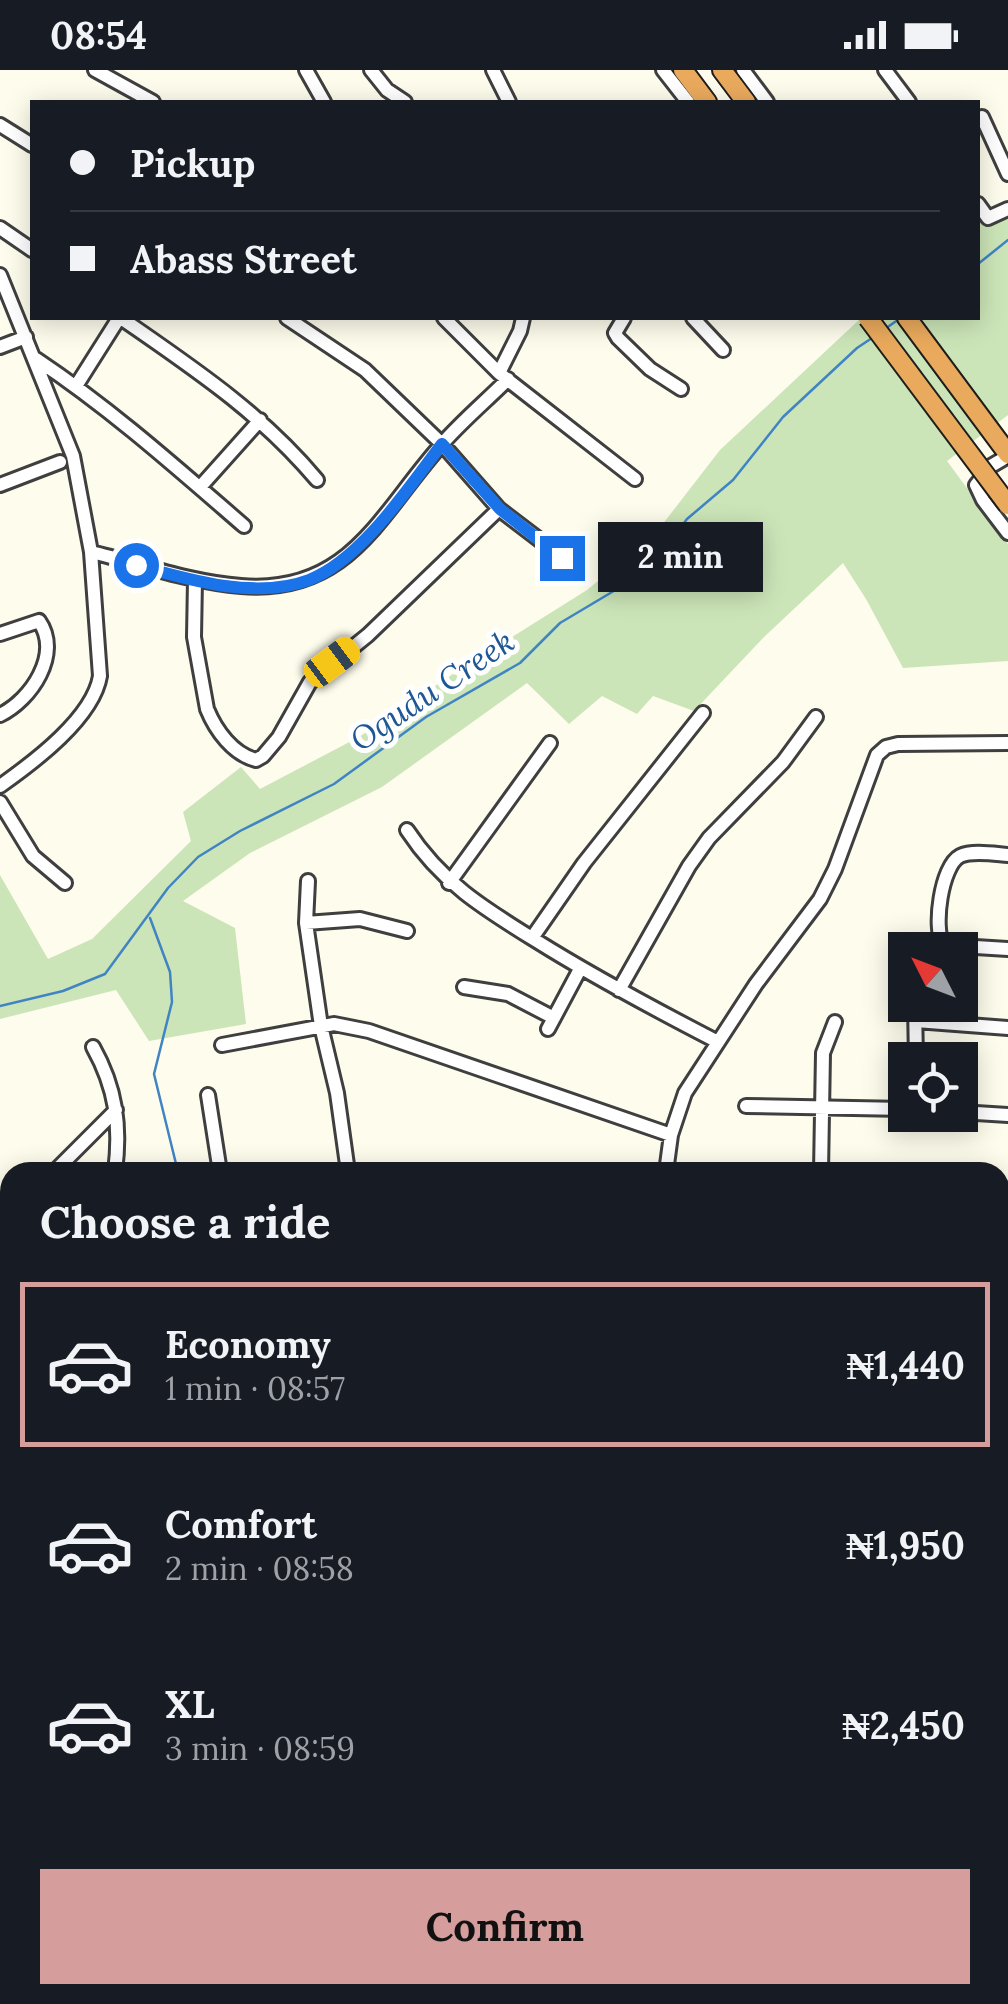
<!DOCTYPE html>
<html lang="en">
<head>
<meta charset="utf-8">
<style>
  body { margin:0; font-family:Lora,serif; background:#242831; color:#f1f3f6; height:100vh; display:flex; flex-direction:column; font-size:38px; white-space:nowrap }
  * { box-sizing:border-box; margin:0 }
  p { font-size:32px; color:#9ea1a6 }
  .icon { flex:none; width:55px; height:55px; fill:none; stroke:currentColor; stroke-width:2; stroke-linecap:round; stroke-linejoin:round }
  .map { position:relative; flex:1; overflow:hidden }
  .panel { position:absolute; left:0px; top:1092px; width:1010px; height:842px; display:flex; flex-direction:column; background:#171b24; border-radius:30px 30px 0 0; box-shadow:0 5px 25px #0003 }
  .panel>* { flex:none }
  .top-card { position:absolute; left:30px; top:30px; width:950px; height:220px; border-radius:0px; box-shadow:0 5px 25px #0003; display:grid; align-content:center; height:220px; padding:0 40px; background:#171b24 }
  .needle { width:65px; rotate:312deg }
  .buttons { position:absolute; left:888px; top:862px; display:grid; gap:20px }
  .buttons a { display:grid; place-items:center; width:90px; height:90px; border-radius:0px; background:#171b24; box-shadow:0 5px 25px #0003; font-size:50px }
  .end { position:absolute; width:45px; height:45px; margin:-22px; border:12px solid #1a73e8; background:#fff; box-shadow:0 0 0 5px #fff }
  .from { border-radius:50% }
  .bubble { position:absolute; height:70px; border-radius:0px; background:#171b24; box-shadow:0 5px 25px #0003; font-size:32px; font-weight:700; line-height:70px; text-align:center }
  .car { position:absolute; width:30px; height:60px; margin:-30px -15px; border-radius:12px; box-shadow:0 0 8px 2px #0007; background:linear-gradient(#f5c518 24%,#345 0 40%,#f5c518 0 76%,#345 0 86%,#f5c518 0) }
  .top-card b { display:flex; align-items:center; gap:35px; height:95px; font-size:38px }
  .top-card b+b { border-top:2px solid #363941 }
  .top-card i { width:25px; height:25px; background:#f1f3f6 }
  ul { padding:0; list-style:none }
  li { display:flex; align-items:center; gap:30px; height:165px; margin:0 20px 15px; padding:0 20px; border:5px solid transparent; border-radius:0px }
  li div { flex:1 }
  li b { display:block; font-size:38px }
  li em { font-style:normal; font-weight:700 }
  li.current { border-color:#d59d9c }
  li>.icon { width:90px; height:90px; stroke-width:1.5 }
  h2 { padding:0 40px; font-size:45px; line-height:120px }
  .button { display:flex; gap:20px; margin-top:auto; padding:20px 40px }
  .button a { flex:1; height:115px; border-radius:0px; background:#d59d9c; color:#111; font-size:40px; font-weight:700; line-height:115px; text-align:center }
  .status { display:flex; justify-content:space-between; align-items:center; height:70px; padding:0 50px; background:#171b24; direction:ltr }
  .status svg { height:28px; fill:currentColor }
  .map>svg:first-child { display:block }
</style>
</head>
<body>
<div class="status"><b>08:54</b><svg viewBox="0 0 49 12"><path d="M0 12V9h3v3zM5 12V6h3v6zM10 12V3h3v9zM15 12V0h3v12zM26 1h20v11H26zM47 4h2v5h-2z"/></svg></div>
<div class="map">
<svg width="1008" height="1934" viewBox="0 0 1008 1934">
  <rect width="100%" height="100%" fill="#fefcec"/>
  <path fill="#cce5b8" d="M1008,136V345L947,391L1008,474V591L903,598L866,529L843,493L764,567L694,641L653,626L637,644L602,626L569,654L527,613L382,717L250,783L183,831L235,858L246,954L149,971L116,920L0,949V805L48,889L92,869L191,771L183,742L241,697L260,719L359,667L456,602L587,520L655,464L720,380L861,248H978V149Z"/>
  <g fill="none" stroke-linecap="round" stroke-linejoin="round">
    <path stroke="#4084c4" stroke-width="2.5" d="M978,194L1008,170
      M885,259L899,249
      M150,848L170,902L172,932L154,1004L178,1102
      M0,936L63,921L105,904L168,818L198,787L240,761L334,714L426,647L520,593L560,553L649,500L687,449L733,410L783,347L857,278L875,266"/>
    <g stroke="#3f3f3f" stroke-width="18">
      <path id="minor" d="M95,0L153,32
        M306,0L324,32
        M371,0L387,20L405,32
        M493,0L509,32
        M663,0L688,32
        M743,0L767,32
        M885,0L909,32
        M982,47L1008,104
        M0,55L32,75
        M978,134L988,148L1008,139
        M0,158L32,180
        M0,205L73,386L91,482L100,606C93,648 34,692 0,716
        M121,248C193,298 260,342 317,410
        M287,248L365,300L442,374L499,439L562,487
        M444,248L499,303L635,409
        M624,248L615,263L618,268L650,299L681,319
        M693,248L723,280
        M0,277L26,267
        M36,289C111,339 177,398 244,456
        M499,303L520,261L523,248
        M76,316L119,248
        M1008,386L991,396L976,415L983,430L1008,463
        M0,415L60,392
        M201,416L260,350
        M91,482C141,494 189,512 241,516C350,525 380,443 442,374C462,351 486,331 508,309
        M195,510L194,567L207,639C216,661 233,684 256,690L263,686L279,667L310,612L368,565L499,439
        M0,564L39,551C62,584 31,630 0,645
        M0,732L33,786L65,813
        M407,760C441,812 483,838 535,870C594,907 656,940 718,972
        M1008,785C995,784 972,780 960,786C941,796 933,858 943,875L1008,879
        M308,811L306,853L321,956L337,1023L348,1102
        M449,813L550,673
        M306,853L360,849L407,861
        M532,868L584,793L703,643
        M464,917L508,924L554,948
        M619,920L689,796L709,768L783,692L816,647
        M915,935L916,990
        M916,951L1008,958
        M548,959L580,899
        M222,975L334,954L369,961L671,1065
        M93,977C116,1018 121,1056 115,1102
        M208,1025L220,1102
        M746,1036L905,1039
        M960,1042L1008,1045
        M54,1102L116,1040
        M666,1102L671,1065L685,1023L756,914L820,829L835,799L877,685L886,677L898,674L1008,673
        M821,1102L823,983L835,952
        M1000,1142L1008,1141
        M0,1156L10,1146
        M1000,1225L1008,1226
        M0,1329L10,1315
        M1000,1377L1008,1376
        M1000,1463H1008
        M0,1475L10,1474
        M1000,1582L1008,1588
        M0,1628L2,1689
        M1000,1671L1008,1670
        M0,1689L10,1748
        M8,1748L10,1790
        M1000,1768L1008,1767
        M1007,1871L1008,1875
        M25,1925L27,1934
        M363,1925L389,1934
        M794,1925V1934
        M933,1925L936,1934
        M217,1934L222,1925
        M692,1934V1925
        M913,1934L916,1927"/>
    </g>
    <g stroke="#1d1d1d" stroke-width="22">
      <path id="highway" d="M683,0L707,32
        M722,0L746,32
        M907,248L1008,384"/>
    </g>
    <use href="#minor" stroke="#fff" stroke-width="12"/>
    <use href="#highway" stroke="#eaaa5d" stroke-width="18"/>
    <g stroke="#1d1d1d" stroke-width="22" stroke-linecap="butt">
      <path id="highway-bridge" d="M868,248L1008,435"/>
    </g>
    <use href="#highway-bridge" stroke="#eaaa5d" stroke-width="18"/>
  </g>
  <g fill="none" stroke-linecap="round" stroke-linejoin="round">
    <path stroke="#1a73e8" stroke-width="12" d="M136,495C189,510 256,530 309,510C361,490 409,417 442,374L500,439L562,488"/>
  </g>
  <g text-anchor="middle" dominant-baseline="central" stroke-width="10" stroke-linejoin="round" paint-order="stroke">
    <g font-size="32" font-style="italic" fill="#1e5795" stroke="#fff">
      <text transform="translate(432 620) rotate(-34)">Ogudu Creek</text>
    </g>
  </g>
</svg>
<div class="buttons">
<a><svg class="needle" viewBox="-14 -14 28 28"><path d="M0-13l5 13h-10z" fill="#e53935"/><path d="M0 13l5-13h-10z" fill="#9ea1a6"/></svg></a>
<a><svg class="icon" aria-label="locate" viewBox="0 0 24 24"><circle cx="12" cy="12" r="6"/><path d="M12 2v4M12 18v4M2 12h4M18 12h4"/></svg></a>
</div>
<i class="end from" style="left:136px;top:495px"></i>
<i class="end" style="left:562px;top:488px"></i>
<div class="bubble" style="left:598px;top:452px;width:165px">2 min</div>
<i class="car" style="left:332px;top:592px;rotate:53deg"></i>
<div class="top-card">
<b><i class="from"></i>Pickup</b>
<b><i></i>Abass Street</b>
</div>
<section class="panel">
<h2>Choose a ride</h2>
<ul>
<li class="current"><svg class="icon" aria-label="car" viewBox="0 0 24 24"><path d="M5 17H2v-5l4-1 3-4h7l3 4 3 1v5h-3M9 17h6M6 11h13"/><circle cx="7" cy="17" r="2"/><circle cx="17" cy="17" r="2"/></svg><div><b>Economy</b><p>1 min · 08:57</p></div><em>₦1,440</em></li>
<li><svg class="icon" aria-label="car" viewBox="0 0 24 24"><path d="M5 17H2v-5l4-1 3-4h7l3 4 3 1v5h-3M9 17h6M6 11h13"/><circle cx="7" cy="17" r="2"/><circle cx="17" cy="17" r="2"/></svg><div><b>Comfort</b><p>2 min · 08:58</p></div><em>₦1,950</em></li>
<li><svg class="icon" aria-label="car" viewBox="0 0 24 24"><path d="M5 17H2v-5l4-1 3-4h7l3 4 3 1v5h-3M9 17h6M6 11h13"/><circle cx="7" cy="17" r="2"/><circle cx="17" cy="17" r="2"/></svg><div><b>XL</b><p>3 min · 08:59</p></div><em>₦2,450</em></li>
</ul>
<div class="button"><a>Confirm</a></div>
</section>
</div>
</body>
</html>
